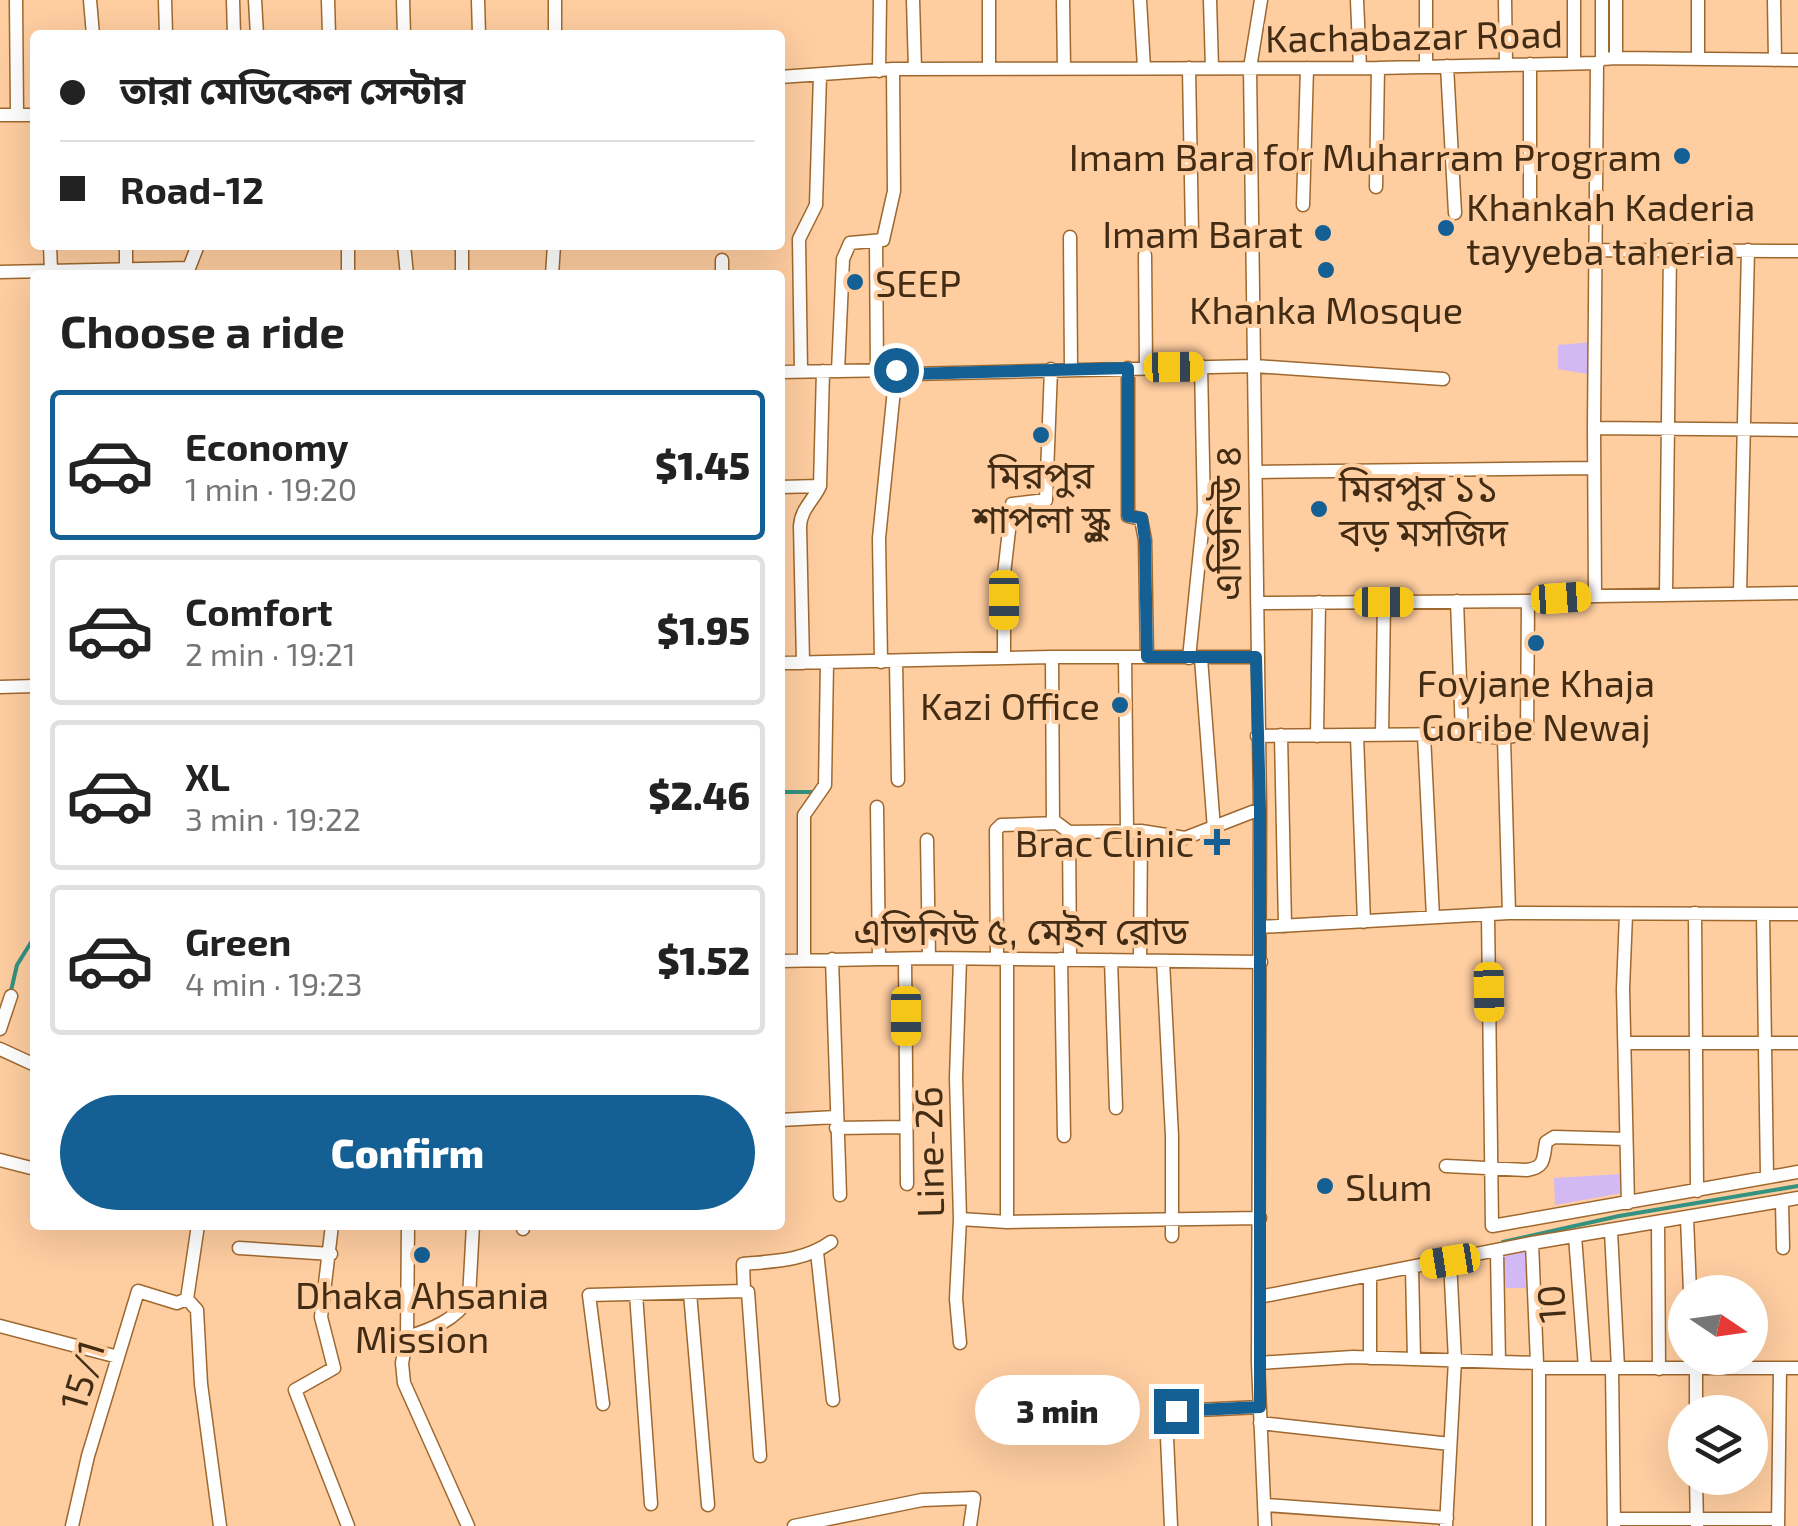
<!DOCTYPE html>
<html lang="en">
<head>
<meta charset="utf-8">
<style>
  body { margin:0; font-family:"Exo 2","Noto Sans Bengali",sans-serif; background:#f2f2f2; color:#222; height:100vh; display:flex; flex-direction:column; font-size:38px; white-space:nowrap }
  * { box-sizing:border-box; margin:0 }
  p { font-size:32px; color:#767676 }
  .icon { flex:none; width:55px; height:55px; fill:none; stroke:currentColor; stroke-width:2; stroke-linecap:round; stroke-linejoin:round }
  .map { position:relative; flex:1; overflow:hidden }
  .details { position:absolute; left:30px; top:270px; width:755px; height:960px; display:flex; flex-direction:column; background:#fff; border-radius:10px; box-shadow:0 10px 40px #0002 }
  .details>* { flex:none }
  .top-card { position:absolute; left:30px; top:30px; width:755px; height:220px; border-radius:10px; box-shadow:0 10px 40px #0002; display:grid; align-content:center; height:220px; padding:0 30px; background:#fff }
  .needle { width:65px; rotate:103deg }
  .fabs { position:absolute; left:1668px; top:1275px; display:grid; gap:20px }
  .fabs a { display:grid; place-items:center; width:100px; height:100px; border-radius:50%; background:#fff; box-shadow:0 10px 40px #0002; font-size:50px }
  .end { position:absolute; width:45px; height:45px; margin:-22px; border:12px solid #145f93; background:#fff; box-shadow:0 0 0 5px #fff }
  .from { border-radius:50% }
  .bubble { position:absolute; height:70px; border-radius:35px; background:#fff; box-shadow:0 10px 40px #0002; font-size:32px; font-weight:800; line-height:70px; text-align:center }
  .car { position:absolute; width:30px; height:60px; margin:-30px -15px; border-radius:12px; box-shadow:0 0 8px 2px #0007; background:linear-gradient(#f5c518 24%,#345 0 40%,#f5c518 0 76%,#345 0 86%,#f5c518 0) }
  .top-card b { display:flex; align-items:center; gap:35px; height:95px; font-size:38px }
  .top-card b+b { border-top:2px solid #e0e0e0 }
  .top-card i { width:25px; height:25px; background:#222 }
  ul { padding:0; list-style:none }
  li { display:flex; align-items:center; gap:30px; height:150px; margin:0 20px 15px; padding:0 10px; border:5px solid #e0e0e0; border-radius:10px }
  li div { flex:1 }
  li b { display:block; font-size:38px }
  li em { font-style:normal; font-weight:800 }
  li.current { border-color:#145f93 }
  li>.icon { width:90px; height:90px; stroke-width:1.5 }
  h2 { padding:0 30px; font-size:45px; line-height:120px }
  .primary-button { display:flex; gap:20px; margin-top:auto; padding:20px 30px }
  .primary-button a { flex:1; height:115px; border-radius:60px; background:#145f93; color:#fff; font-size:40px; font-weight:800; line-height:115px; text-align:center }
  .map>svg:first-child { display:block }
</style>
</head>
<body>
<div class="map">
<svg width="1798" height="1526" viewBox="0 0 1798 1526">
  <rect width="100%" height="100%" fill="#fecda0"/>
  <path fill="#d3b9f4" d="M1593,342V375L1558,369V345Z
    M1621,1174L1622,1193L1555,1205L1554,1178Z
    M1528,1247L1529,1288H1506L1502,1255Z"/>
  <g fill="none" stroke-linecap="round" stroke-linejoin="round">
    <path stroke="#349280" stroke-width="4" d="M780,792H815
      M10,995L17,965L35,936
      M1503,1242L1619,1216L1798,1186"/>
    <g stroke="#9f682e" stroke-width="15">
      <path id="minor" d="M16,0L17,115
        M90,0L93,35
        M165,0L166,35
        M233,0L234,35
        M255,0L257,35
        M328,0L329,35
        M403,0L404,35
        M478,0L479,35
        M913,0L915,69
        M1063,0L1064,68
        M1140,0L1144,68
        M1210,0L1212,68
        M1261,0L1250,68L1260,809L1258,1363L1265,1526
        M1357,0L1360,68
        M1426,0V67
        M1505,0L1506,65
        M1602,0V59
        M1616,0V58
        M1698,0V59
        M1774,0L1775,60
        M555,35V0
        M1574,63V0
        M1530,64V203
        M1447,66L1455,213
        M1189,68L1192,234
        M989,69V0
        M879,71L880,0
        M780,77L893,69L1378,68L1597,63L1602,59L1616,58L1798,60
        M0,115H35
        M1376,187L1378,68
        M1303,205L1307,68
        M1070,237L1071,368
        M876,241L877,371
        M50,245L51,271
        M126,245V269
        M404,245L407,275
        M1597,250L1798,251
        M1145,255L1146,367
        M722,260V275
        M0,272L189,268L198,245
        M348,275V245
        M462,275V245
        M552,275L554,245
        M1128,368V516L1141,519L1145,540L1147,657
        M801,371L799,239L816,205L820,75
        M838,371L843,259L850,243L883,240L894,191L893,69
        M780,372L896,370L911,374L1255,366L1443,379
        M1594,428L1597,63
        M1257,472L1594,468
        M780,487L820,486L823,371
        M1740,593L1748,250
        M1666,594L1670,250
        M1595,596L1594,428L1798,430
        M1457,601L1462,734
        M1257,603L1528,601L1595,596L1798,593
        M1052,657L1053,823
        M1125,657L1127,831
        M1004,658V574L1012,504L1046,500L1051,369
        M1189,658L1204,511L1201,366
        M1201,658L1214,829
        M896,661L898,780
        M881,662L879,538L896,370
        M780,663L1052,657H1257
        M803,663L800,526C801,509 813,501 820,486
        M0,687L35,686
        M1281,735L1285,926
        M1382,735L1384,602
        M1424,735L1433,917
        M1257,736L1462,734L1504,738L1527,733L1528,601
        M1317,736L1319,602
        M1357,736L1364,922
        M1504,738L1509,913
        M877,807L879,959
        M1069,832L1070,960
        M927,840L929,958
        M1695,913L1697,1191
        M1626,914L1623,989L1628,1203
        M1763,914L1767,1177
        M1488,915L1492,1226L1798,1172
        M1260,927L1509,913L1798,914
        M832,959L840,1195
        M905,959L907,1184
        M960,959L956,1078L960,1219L956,1299L960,1343
        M997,959L996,830L1001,825L1057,823L1069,832L1141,831L1185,838L1260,809
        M1007,959V1217
        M1061,959L1064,1136
        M804,960V815L825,785L827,662
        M1111,960L1116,1108
        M1140,960L1141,831
        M780,961L929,958L1261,962
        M1163,961L1172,1136V1236
        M0,1029L11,996
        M1625,1043H1798
        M0,1049L35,1065
        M780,1120L836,1117
        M836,1128L906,1127
        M0,1160L35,1169
        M1446,1166L1527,1170C1546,1167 1543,1158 1546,1142L1554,1137L1626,1139
        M1782,1201L1783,1248
        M1687,1218L1690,1292
        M960,1219L1007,1222L1260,1218
        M1658,1223L1659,1369
        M332,1225L321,1317L334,1368L295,1390L348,1526
        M408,1225L407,1337L402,1363L404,1383L468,1526
        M523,1225V1229
        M1611,1231L1618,1368
        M1575,1236L1585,1368
        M1532,1243L1537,1363
        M239,1248L331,1254
        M817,1252L833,1400
        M1497,1252L1499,1362
        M1412,1268L1414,1358
        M1370,1275V1358
        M744,1291L748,1292L760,1456
        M690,1293L708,1505
        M636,1294L651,1504
        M1259,1297L1532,1243L1798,1198
        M187,1299L197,1310L201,1384L220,1526
        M0,1326L118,1357
        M407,1337C430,1330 456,1320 469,1298L473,1225
        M1692,1358L1696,1369V1412
        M1258,1363L1353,1357L1537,1363L1539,1368H1798
        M1539,1368V1526
        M1612,1368L1614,1526
        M603,1404L589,1295L744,1291L743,1264C775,1261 804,1261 831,1242
        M1260,1423L1450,1444
        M1696,1478L1697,1526
        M1265,1505L1447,1518
        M1614,1519H1778
        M72,1526L88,1456L138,1291L177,1303L187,1299L198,1225
        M794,1526L922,1500L974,1498L970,1526
        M1171,1526L1166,1415L1176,1411L1260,1407
        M1446,1526L1455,1360L1450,1261
        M1778,1526L1780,1369"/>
    </g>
    <use href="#minor" stroke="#fff" stroke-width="12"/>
  </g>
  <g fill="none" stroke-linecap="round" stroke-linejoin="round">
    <path stroke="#145f93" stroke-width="12" d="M896,370L911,374L1128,368V516L1142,518L1145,540L1147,657H1256L1260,809V1407L1176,1411"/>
  </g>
  <g fill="#145f93" stroke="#fecda0" stroke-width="4">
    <circle cx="1682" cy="156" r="10"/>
    <circle cx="1446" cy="228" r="10"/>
    <circle cx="1323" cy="233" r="10"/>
    <circle cx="1326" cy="270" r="10"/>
    <circle cx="855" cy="282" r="10"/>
    <circle cx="1041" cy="435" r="10"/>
    <circle cx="1319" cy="509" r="10"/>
    <circle cx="1536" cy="643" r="10"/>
    <circle cx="1120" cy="705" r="10"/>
    <path d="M1212 827h10v10h10v10h-10v10h-10v-10h-10v-10h10z"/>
    <circle cx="1325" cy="1186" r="10"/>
    <circle cx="422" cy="1255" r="10"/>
  </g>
  <g text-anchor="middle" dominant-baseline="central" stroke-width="8" stroke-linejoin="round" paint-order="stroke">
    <g font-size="38" fill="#432c14" stroke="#fecda0">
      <text transform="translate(1414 35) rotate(-1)">Kachabazar Road</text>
      <text transform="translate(1226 523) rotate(-90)">এভিনিউ ৪</text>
      <text x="1021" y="930">এভিনিউ ৫, মেইন রোড</text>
      <text transform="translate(928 1152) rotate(-91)">Line-26</text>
      <text transform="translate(1550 1304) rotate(-94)">10</text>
      <text transform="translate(81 1375) rotate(-73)">15/1</text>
    </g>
    <g font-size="38" fill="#432c14" stroke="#fecda0" text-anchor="end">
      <text x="1662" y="156">Imam Bara for Muharram Program</text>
      <text x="1466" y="206" text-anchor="start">Khankah Kaderia<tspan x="1466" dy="44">tayyeba taheria</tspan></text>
      <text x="1303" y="233">Imam Barat</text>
      <text x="875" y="282" text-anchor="start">SEEP</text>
      <text x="1326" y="309" text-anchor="middle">Khanka Mosque</text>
      <text x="1041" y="474" text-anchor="middle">মিরপুর<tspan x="1041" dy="44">শাপলা স্কুল</tspan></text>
      <text x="1339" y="487" text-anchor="start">মিরপুর ১১<tspan x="1339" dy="44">বড় মসজিদ</tspan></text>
      <text x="1536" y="682" text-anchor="middle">Foyjane Khaja<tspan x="1536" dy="44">Goribe Newaj</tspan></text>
      <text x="1100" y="705">Kazi Office</text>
      <text x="1194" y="842">Brac Clinic</text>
      <text x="1345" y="1186" text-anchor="start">Slum</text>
      <text x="422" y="1294" text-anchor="middle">Dhaka Ahsania<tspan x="422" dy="44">Mission</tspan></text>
    </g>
  </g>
</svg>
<div class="fabs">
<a><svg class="needle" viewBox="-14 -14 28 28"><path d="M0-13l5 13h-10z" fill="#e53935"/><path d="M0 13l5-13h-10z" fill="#767676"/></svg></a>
<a><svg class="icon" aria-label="layers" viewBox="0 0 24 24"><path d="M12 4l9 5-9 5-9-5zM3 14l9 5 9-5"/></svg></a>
</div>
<i class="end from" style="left:896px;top:370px"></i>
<i class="end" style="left:1176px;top:1411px"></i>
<div class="bubble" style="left:975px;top:1375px;width:165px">3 min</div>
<i class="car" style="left:1174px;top:367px;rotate:89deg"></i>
<i class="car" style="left:1561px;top:598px;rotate:86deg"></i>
<i class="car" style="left:1004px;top:600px;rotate:180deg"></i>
<i class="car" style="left:1384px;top:602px;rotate:90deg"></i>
<i class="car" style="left:1489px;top:992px;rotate:179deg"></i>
<i class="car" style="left:906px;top:1016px;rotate:180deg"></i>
<i class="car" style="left:1450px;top:1261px;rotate:261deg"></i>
<div class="top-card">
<b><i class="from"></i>তারা মেডিকেল সেন্টার</b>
<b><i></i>Road-12</b>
</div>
<section class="details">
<h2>Choose a ride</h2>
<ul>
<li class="current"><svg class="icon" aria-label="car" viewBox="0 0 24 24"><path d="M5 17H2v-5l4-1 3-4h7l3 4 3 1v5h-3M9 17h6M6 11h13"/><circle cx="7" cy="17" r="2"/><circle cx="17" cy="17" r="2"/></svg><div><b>Economy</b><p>1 min · 19:20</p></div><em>$1.45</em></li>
<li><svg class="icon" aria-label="car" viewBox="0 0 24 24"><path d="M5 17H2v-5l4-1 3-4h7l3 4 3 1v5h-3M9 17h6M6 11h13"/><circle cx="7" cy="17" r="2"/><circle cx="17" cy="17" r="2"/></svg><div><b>Comfort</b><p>2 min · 19:21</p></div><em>$1.95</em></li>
<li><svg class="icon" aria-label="car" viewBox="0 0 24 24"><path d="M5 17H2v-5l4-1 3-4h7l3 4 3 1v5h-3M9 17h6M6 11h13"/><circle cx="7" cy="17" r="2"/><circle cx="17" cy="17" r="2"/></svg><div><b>XL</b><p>3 min · 19:22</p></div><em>$2.46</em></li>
<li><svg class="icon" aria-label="car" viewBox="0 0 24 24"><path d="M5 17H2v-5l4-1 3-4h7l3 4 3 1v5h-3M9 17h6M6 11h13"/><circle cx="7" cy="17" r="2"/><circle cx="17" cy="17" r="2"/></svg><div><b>Green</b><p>4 min · 19:23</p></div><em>$1.52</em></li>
</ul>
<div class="primary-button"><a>Confirm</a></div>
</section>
</div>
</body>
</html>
